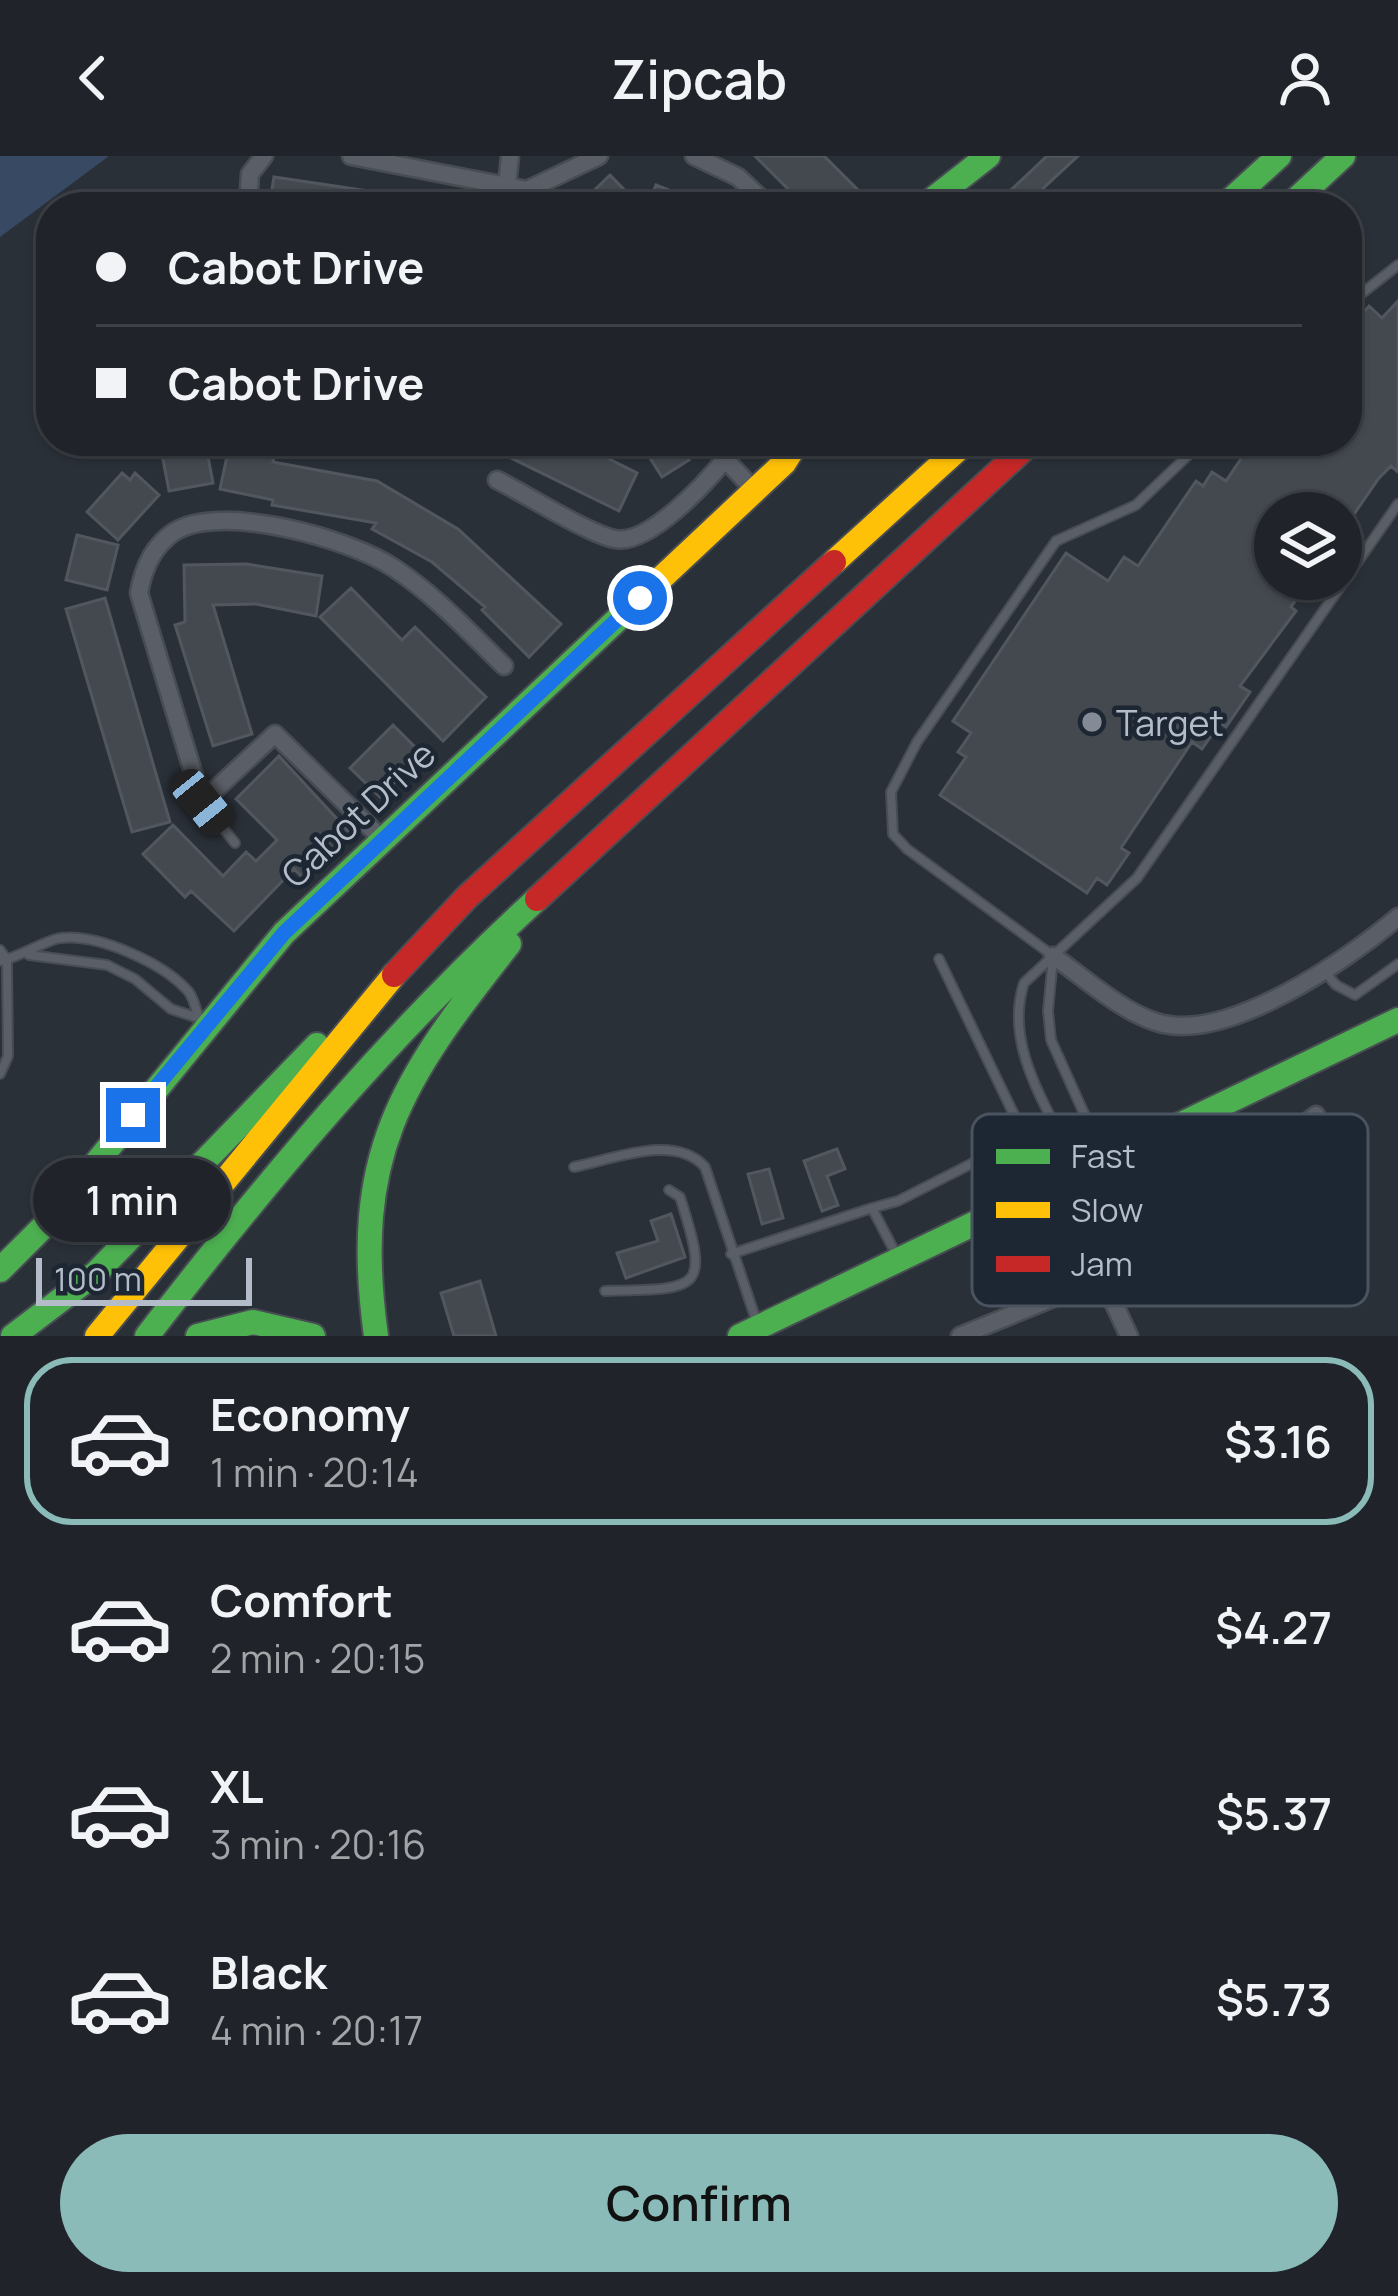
<!DOCTYPE html>
<html lang="en">
<head>
<meta charset="utf-8">
<style>
  body { margin:0; font-family:Manrope,sans-serif; background:#282c32; color:#f1f3f6; height:100vh; display:flex; flex-direction:column; font-size:45px; white-space:nowrap }
  * { box-sizing:border-box; margin:0 }
  p { font-size:39px; color:#a2a4a8 }
  .icon { flex:none; width:66px; height:66px; fill:none; stroke:currentColor; stroke-width:2; stroke-linecap:round; stroke-linejoin:round }
  .map { position:relative; height:1180px; overflow:hidden }
  .panel { display:flex; flex-direction:column; background:#20242a; flex:1 }
  .panel>* { flex:none }
  .top-card { position:absolute; left:36px; top:36px; width:1326px; height:264px; border-radius:48px; box-shadow:0 3px 9px #0004,0 0 0 3px #3d4147; display:grid; align-content:center; height:264px; padding:0 60px; background:#20242a }
  .tools { position:absolute; left:1254px; top:336px; display:grid; gap:24px }
  .tools a { display:grid; place-items:center; width:108px; height:108px; border-radius:50%; background:#20242a; box-shadow:0 3px 9px #0004,0 0 0 3px #3d4147; font-size:60px }
  .scale { position:absolute; left:36px; bottom:30px; width:216px; box-sizing:border-box; padding-left:12px; border:6px solid #b4bcc9; border-top:0; font-size:33px; line-height:42px; white-space:nowrap; color:#b4bcc9; -webkit-text-stroke:9px #1d2633; paint-order:stroke }
  .end { position:absolute; width:54px; height:54px; margin:-27px; border:15px solid #1a73e8; background:#fff; box-shadow:0 0 0 6px #fff }
  .from { border-radius:50% }
  .bubble { position:absolute; height:84px; border-radius:42px; background:#20242a; box-shadow:0 3px 9px #0004,0 0 0 3px #3d4147; font-size:39px; font-weight:600; line-height:84px; text-align:center }
  .car { position:absolute; width:36px; height:72px; margin:-36px -18px; border-radius:15px; box-shadow:0 0 9px 3px #0007; background:linear-gradient(#222 24%,#8ab4d8 0 40%,#222 0 76%,#8ab4d8 0 86%,#222 0) }
  .top-card b { display:flex; align-items:center; gap:42px; height:114px; font-size:45px }
  .top-card b+b { border-top:3px solid #3d4147 }
  .top-card i { width:30px; height:30px; background:#f1f3f6 }
  ul { padding:21px 0 0; list-style:none }
  li { display:flex; align-items:center; gap:36px; height:168px; margin:0 24px 18px; padding:0 36px; border:6px solid transparent; border-radius:48px }
  li div { flex:1 }
  li b { display:block; font-size:45px }
  li em { font-style:normal; font-weight:600 }
  li.current { border-color:#8bbbb9 }
  li>.icon { width:108px; height:108px; stroke-width:1.5 }
  .cta { display:flex; gap:24px; margin-top:auto; padding:24px 60px }
  .cta a { flex:1; height:138px; border-radius:72px; background:#8bbbb9; color:#111; font-size:48px; font-weight:600; line-height:138px; text-align:center }
  header { display:flex; justify-content:space-between; align-items:center; height:156px; padding:0 60px; background:#20242a; font-size:54px; font-weight:600 }
  .map>svg:first-child { display:block }
</style>
</head>
<body>
<header><svg class="icon" aria-label="back" viewBox="0 0 24 24"><path d="M15 5l-7 7 7 7"/></svg>Zipcab<svg class="icon" aria-label="person" viewBox="0 0 24 24"><circle cx="12" cy="8" r="4"/><path d="M4 21q1-7 8-7t8 7"/></svg></header>
<div class="map">
<svg width="1398" height="1180" viewBox="0 0 1398 1180">
  <rect width="100%" height="100%" fill="#2a3038"/>
  <path fill="#384963" d="M0,0H109L0,81Z"/>
  <path fill="#444950" stroke="#52575f" stroke-width="3" d="M755,0H824L869,45L862,51H806Z
    M1047,0H1078L1023,51H993Z
    M610,19L641,51H577Z
    M274,21L396,39L395,51H269Z
    M656,29L710,50L709,51H647Z
    M1398,145V316L1391,310L1379,322L1341,377V357H1275V423H1310L1291,451L1296,455L1240,530L1250,536L1226,571L1220,567L1202,593L1192,586L1121,692L1129,697L1107,729L1097,722L1087,737L940,639L966,601L958,596L971,577L953,565L1066,397L1108,425L1124,401L1138,410L1196,325L1203,330L1212,316L1226,325L1253,285H1324L1330,289L1347,285V174L1369,150L1382,162Z
    M205,285L213,327L169,335L161,293Z
    M515,285H573L637,317L619,355L507,300Z
    M639,285H676L689,304L662,321Z
    M229,291L274,301L273,306L377,325L458,373L561,468L529,501L482,454L485,451L432,406L372,373L376,367L272,349L273,344L220,333Z
    M122,317L130,324L135,317L159,339L118,384L87,356Z
    M77,379L118,389L107,434L66,424Z
    M246,408L322,420L316,460L256,448L213,449L252,578L213,590L175,469L185,466L184,409Z
    M351,432L402,484L415,471L486,541L443,585L320,461Z
    M105,442L170,666L132,676L66,453Z
    M393,569L423,599L380,641L350,612Z
    M279,600L350,677L304,723L294,713L234,775L191,735L185,741L143,698L173,669L223,720L246,696L256,705L277,684L236,643Z
    M837,993L845,1013L827,1020L838,1049L822,1055L804,1005Z
    M769,1013L783,1062L762,1068L748,1018Z
    M671,1058L685,1101L626,1122L617,1097L658,1085L651,1065Z
    M480,1125L496,1180H454L441,1137Z"/>
  <g fill="none" stroke-linecap="round" stroke-linejoin="round">
    <g stroke="#484c53" stroke-width="12">
      <path id="lane" d="M1347,149L1398,109
        M203,647L235,687
        M0,794L7,804L8,900L0,918
        M29,799L107,809L135,823L171,853L201,863
        M1052,799L907,693L893,678L891,636L917,586L1056,385L1136,349L1203,285
        M1053,802L1048,855L1051,884L1104,1002
        M0,805C21,801 47,783 61,782C99,778 163,807 188,835C194,842 196,854 199,862
        M1325,816L1336,829L1355,839L1398,808
        M574,1011C614,1003 675,977 705,1011L757,1167
        M1076,1011C1049,953 1003,891 1024,827L1137,722L1398,348
        M872,1052L898,1045L1020,983L1017,965L939,803
        M731,1098L872,1052L897,1100
        M605,1135C702,1133 710,1135 680,1041L669,1034"/>
    </g>
    <g stroke="#484c53" stroke-width="21">
      <path id="street" d="M351,0L527,34L599,0
        M694,0L738,21L770,51
        M507,30L510,0
        M248,51L250,18L264,0
        M708,285L755,335
        M497,324C526,338 586,377 615,383C648,390 706,327 725,303
        M383,684L275,578L202,646L139,437C143,413 153,390 174,376C220,346 351,383 394,412C435,439 469,476 504,510
        M1053,800C1085,822 1119,854 1156,866C1225,889 1347,804 1398,761
        M1212,954L1244,1015
        M1102,1122L1129,1180
        M960,1180L1102,1122L1316,959"/>
    </g>
    <g stroke="#484c53" stroke-width="28">
      <path id="fast" d="M923,51L988,0
        M1223,51L1279,0
        M1288,51L1343,0
        M0,1114L48,1066L284,777L654,429
        M13,1180L96,1117L317,889
        M147,1180C269,1022 390,878 537,743
        M198,1180L253,1166L313,1180
        M376,1180C351,999 400,926 509,788
        M740,1180L1398,864"/>
    </g>
    <g stroke="#484c53" stroke-width="28">
      <path id="slow" d="M834,406L967,285
        M654,429L784,307L798,285
        M97,1180L394,819"/>
    </g>
    <g stroke="#484c53" stroke-width="28">
      <path id="jam" d="M537,743L1032,285
        M394,819L467,741L834,406"/>
    </g>
    <use href="#lane" stroke="#5a5e66" stroke-width="8"/>
    <use href="#street" stroke="#5a5e66" stroke-width="16"/>
    <use href="#fast" stroke="#4caf50" stroke-width="24"/>
    <use href="#slow" stroke="#ffc107" stroke-width="24"/>
    <use href="#jam" stroke="#c62828" stroke-width="24"/>
  </g>
  <g fill="none" stroke-linecap="round" stroke-linejoin="round">
    <path stroke="#1a73e8" stroke-width="15" d="M133,959L284,777L640,442"/>
  </g>
  <circle fill="#848b96" stroke="#1d2633" stroke-width="4.5" cx="1092" cy="566" r="12"/>
  <g text-anchor="middle" dominant-baseline="central" stroke-width="9" stroke-linejoin="round" paint-order="stroke">
    <g font-size="36" fill="#b4bcc9" stroke="#1d2633" text-anchor="start">
      <text x="1116" y="566">Target</text>
    </g>
    <g font-size="36" fill="#b4bcc9" stroke="#1d2633">
      <text transform="translate(358 658) rotate(-43)">Cabot Drive</text>
    </g>
  </g>
  <rect x="972" y="958" width="396" height="192" rx="18" fill="#1d2633" stroke="#4a5360" stroke-width="3"/>
  <rect x="996" y="993" width="54" height="15" fill="#4caf50"/>
  <rect x="996" y="1046" width="54" height="16" fill="#ffc107"/>
  <rect x="996" y="1100" width="54" height="16" fill="#c62828"/>
  <g font-size="33" fill="#b4bcc9">
    <text x="1071" y="1012">Fast</text>
    <text x="1071" y="1066">Slow</text>
    <text x="1071" y="1120">Jam</text>
  </g>
</svg>
<div class="tools">
<a><svg class="icon" aria-label="layers" viewBox="0 0 24 24"><path d="M12 4l9 5-9 5-9-5zM3 14l9 5 9-5"/></svg></a>
</div>
<div class="scale">100 m</div>
<i class="end from" style="left:640px;top:442px"></i>
<i class="end" style="left:133px;top:959px"></i>
<div class="bubble" style="left:33px;top:1002px;width:198px">1 min</div>
<i class="car" style="left:202px;top:646px;rotate:141deg"></i>
<div class="top-card">
<b><i class="from"></i>Cabot Drive</b>
<b><i></i>Cabot Drive</b>
</div>
</div>
<section class="panel">
<ul>
<li class="current"><svg class="icon" aria-label="car" viewBox="0 0 24 24"><path d="M5 17H2v-5l4-1 3-4h7l3 4 3 1v5h-3M9 17h6M6 11h13"/><circle cx="7" cy="17" r="2"/><circle cx="17" cy="17" r="2"/></svg><div><b>Economy</b><p>1 min · 20:14</p></div><em>$3.16</em></li>
<li><svg class="icon" aria-label="car" viewBox="0 0 24 24"><path d="M5 17H2v-5l4-1 3-4h7l3 4 3 1v5h-3M9 17h6M6 11h13"/><circle cx="7" cy="17" r="2"/><circle cx="17" cy="17" r="2"/></svg><div><b>Comfort</b><p>2 min · 20:15</p></div><em>$4.27</em></li>
<li><svg class="icon" aria-label="car" viewBox="0 0 24 24"><path d="M5 17H2v-5l4-1 3-4h7l3 4 3 1v5h-3M9 17h6M6 11h13"/><circle cx="7" cy="17" r="2"/><circle cx="17" cy="17" r="2"/></svg><div><b>XL</b><p>3 min · 20:16</p></div><em>$5.37</em></li>
<li><svg class="icon" aria-label="car" viewBox="0 0 24 24"><path d="M5 17H2v-5l4-1 3-4h7l3 4 3 1v5h-3M9 17h6M6 11h13"/><circle cx="7" cy="17" r="2"/><circle cx="17" cy="17" r="2"/></svg><div><b>Black</b><p>4 min · 20:17</p></div><em>$5.73</em></li>
</ul>
<div class="cta"><a>Confirm</a></div>
</section>
</body>
</html>
